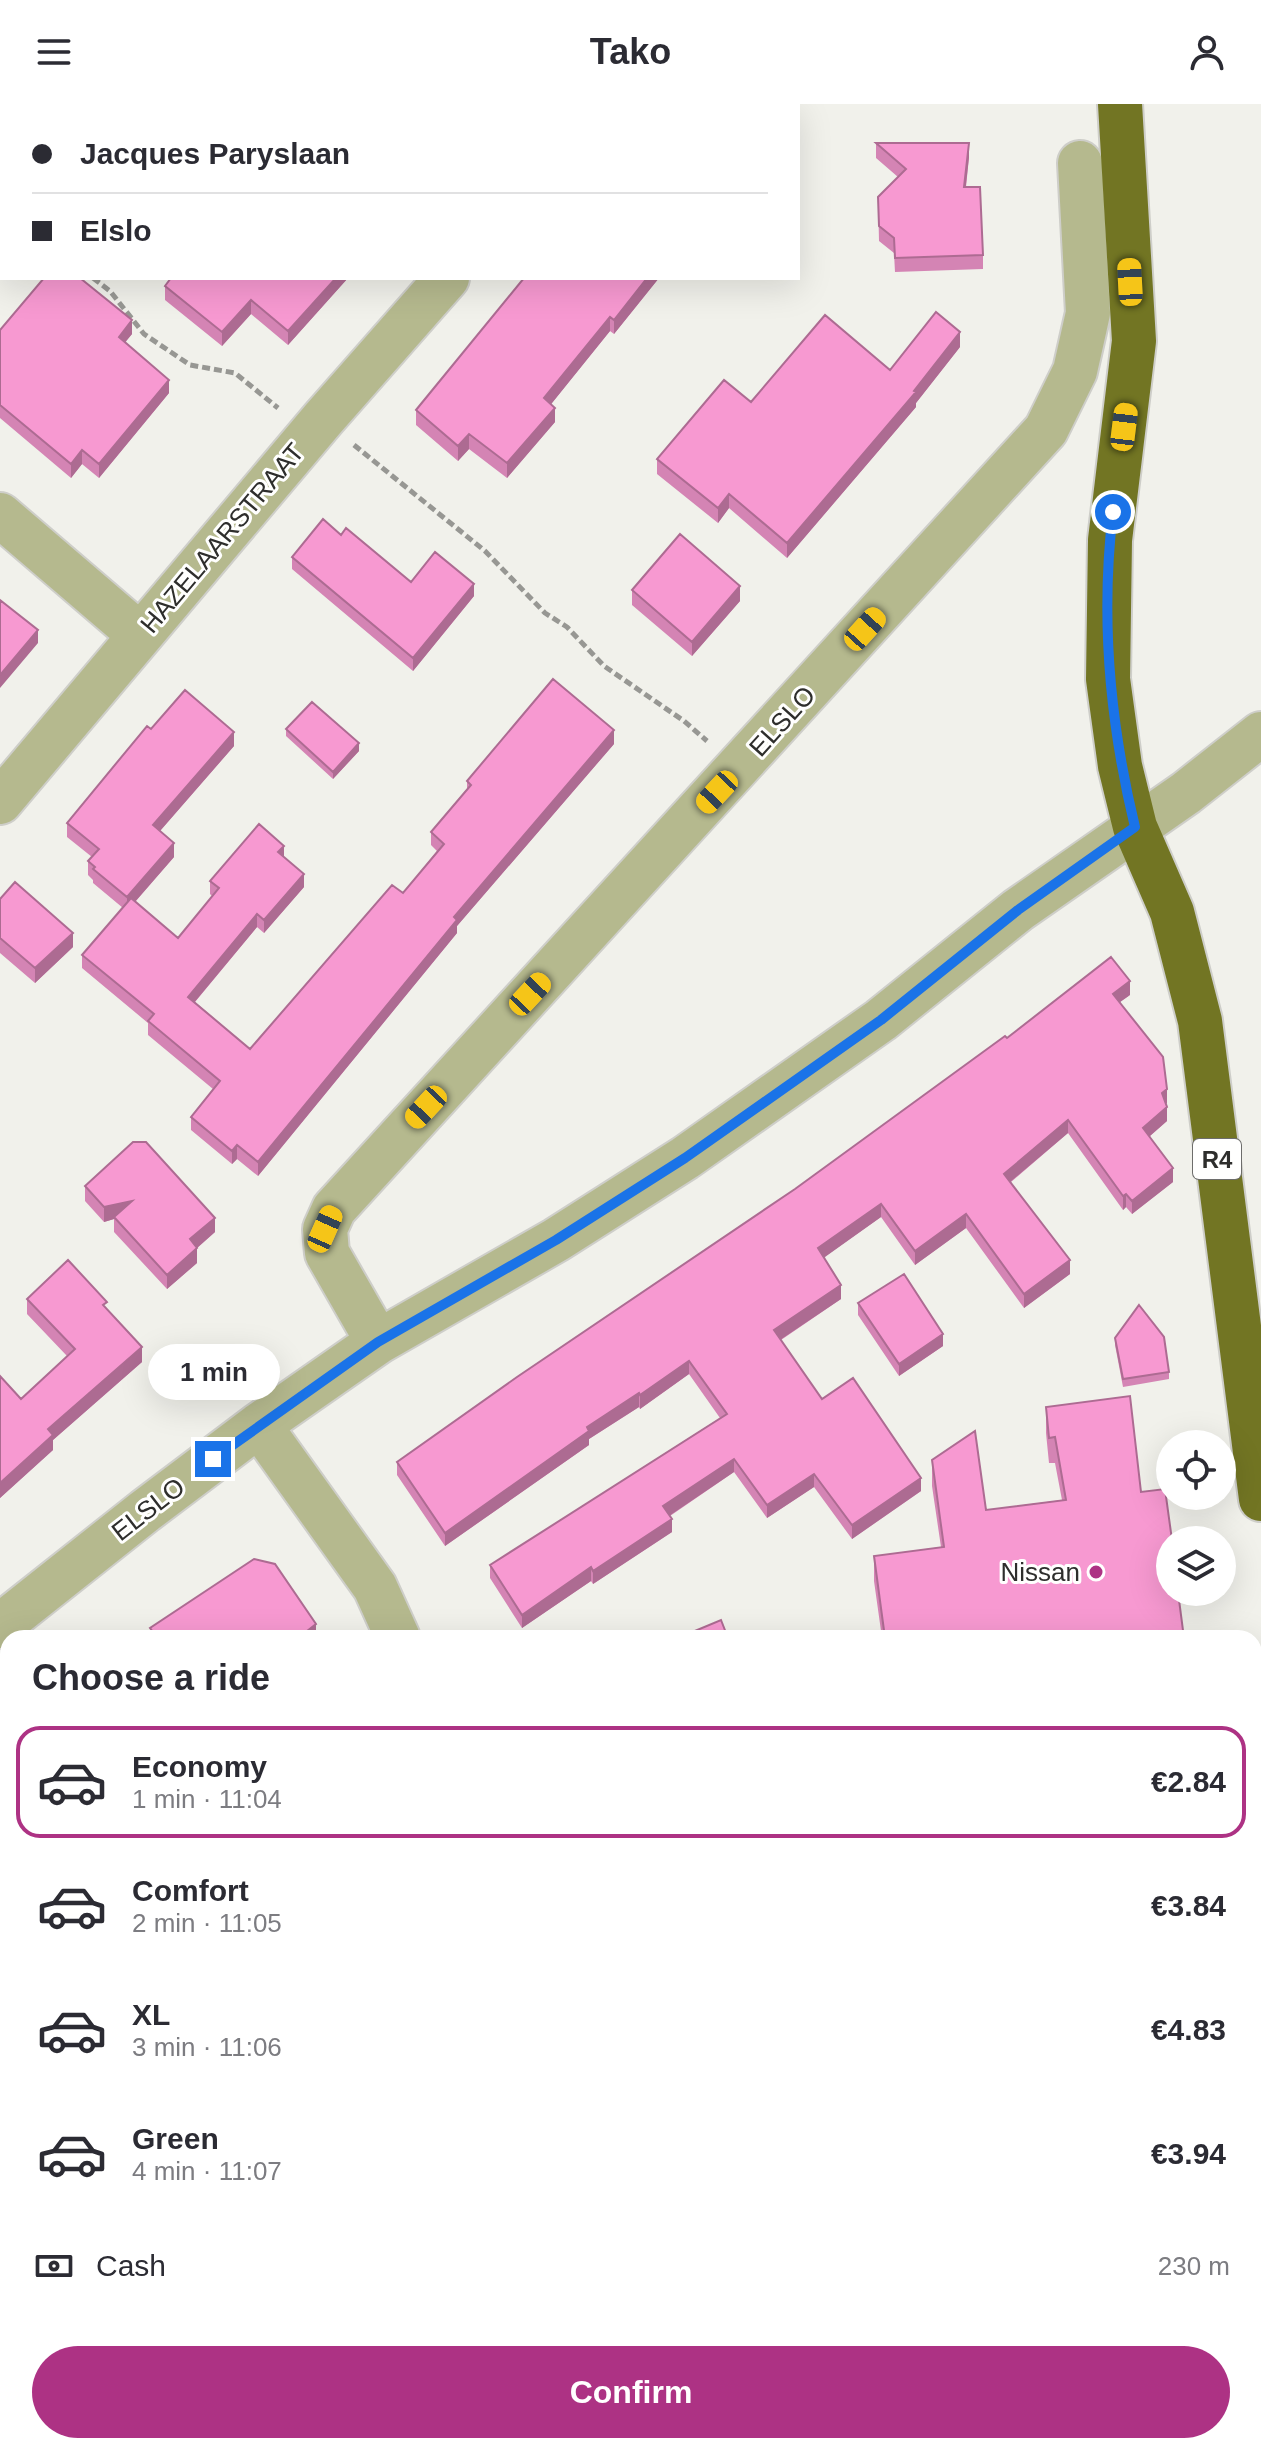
<!DOCTYPE html>
<html lang="en">
<head>
<meta charset="utf-8">
<style>
  body { margin:0; font-family:Helvetica,sans-serif; background:#f7f7f7; color:#2b2b33; height:100vh; display:flex; flex-direction:column; font-size:30px; white-space:nowrap }
  * { box-sizing:border-box; margin:0 }
  p { font-size:26px; color:#7c7c81 }
  .icon { flex:none; width:44px; height:44px; fill:none; stroke:currentColor; stroke-width:2; stroke-linecap:round; stroke-linejoin:round }
  .map { position:relative; flex:1; overflow:hidden }
  .panel { position:absolute; left:0px; top:1526px; width:1262px; height:824px; display:flex; flex-direction:column; background:#fff; border-radius:24px 24px 0 0; box-shadow:0 8px 32px #0002 }
  .panel>* { flex:none }
  .top-card { position:absolute; left:0px; top:0px; width:800px; height:176px; box-shadow:0 8px 32px #0002; display:grid; align-content:center; height:176px; padding:0 32px; background:#fff }
  .tools { position:absolute; left:1156px; top:1326px; display:grid; gap:16px }
  .tools a { display:grid; place-items:center; width:80px; height:80px; border-radius:50%; background:#fff; box-shadow:0 8px 32px #0002; font-size:40px }
  .end { position:absolute; width:36px; height:36px; margin:-18px; border:10px solid #1a73e8; background:#fff; box-shadow:0 0 0 4px #fff }
  .from { border-radius:50% }
  .bubble { position:absolute; height:56px; border-radius:28px; background:#fff; box-shadow:0 8px 32px #0002; font-size:26px; font-weight:700; line-height:56px; text-align:center }
  .car { position:absolute; width:24px; height:48px; margin:-24px -12px; border-radius:10px; box-shadow:0 0 6px 2px #0007; background:linear-gradient(#f5c518 24%,#345 0 40%,#f5c518 0 76%,#345 0 86%,#f5c518 0) }
  .top-card b { display:flex; align-items:center; gap:28px; height:76px; font-size:30px }
  .top-card b+b { border-top:2px solid #e1e1e2 }
  .top-card i { width:20px; height:20px; background:#2b2b33 }
  ul { padding:0; list-style:none }
  li { display:flex; align-items:center; gap:24px; height:112px; margin:0 16px 12px; padding:0 16px; border:4px solid transparent; border-radius:24px }
  li div { flex:1 }
  li b { display:block; font-size:30px }
  li em { font-style:normal; font-weight:700 }
  li.on { border-color:#ad3284 }
  li>.icon { width:72px; height:72px; stroke-width:1.5 }
  h2 { padding:0 32px; font-size:36px; line-height:96px }
  .pay { display:flex; align-items:center; gap:20px; height:88px; padding:0 32px; font-size:30px }
  .pay p { margin-inline-start:auto }
  .action { display:flex; gap:16px; margin-top:auto; padding:16px 32px }
  .action a { flex:1; height:92px; border-radius:48px; background:#ad3284; color:#fff; font-size:32px; font-weight:700; line-height:92px; text-align:center }
  header { display:flex; justify-content:space-between; align-items:center; height:104px; padding:0 32px; background:#fff; font-size:36px; font-weight:700 }
  .map>svg:first-child { display:block }
</style>
</head>
<body>
<header><svg class="icon" aria-label="menu" viewBox="0 0 24 24"><path d="M4 6h16M4 12h16M4 18h16"/></svg>Tako<svg class="icon" aria-label="person" viewBox="0 0 24 24"><circle cx="12" cy="8" r="4"/><path d="M4 21q1-7 8-7t8 7"/></svg></header>
<div class="map">
<svg width="1261" height="2350" viewBox="0 0 1261 2350">
  <rect width="100%" height="100%" fill="#f1f1eb"/>
  <g fill="none" stroke-linecap="round" stroke-linejoin="round">
    <g stroke="#cecec9" stroke-width="48">
      <path id="minor" d="M585,2L587,0
        M0,411L140,531
        M0,698L323,315L447,174
        M378,1238L327,1149L325,1125L334,1105L1046,326L1075,267L1088,209L1080,59
        M259,1321L375,1483L398,1534
        M0,1522L145,1407L259,1321L378,1238L556,1136L685,1054L881,916L1018,806L1186,689L1261,630
        M1254,1864L1261,1875
        M1254,2152L1261,2144
        M590,2342L599,2350
        M273,2350L278,2342
        M1031,2350L1040,2342"/>
    </g>
    <g stroke="#cecec9" stroke-width="48">
      <path id="highway" d="M1120,0L1134,237L1110,436L1108,575L1120,662L1135,723L1172,808L1200,917L1261,1395"/>
    </g>
    <path stroke="#979793" stroke-width="5" stroke-dasharray="8 4" stroke-linecap="butt" d="M39,2L41,0
      M0,51L2,49
      M0,87L2,91
      M93,174L110,187L144,230L190,261L235,269L278,304
      M354,341L485,447L545,509L567,523L604,562L684,617L707,637"/>
    <use href="#minor" stroke="#b5b98e" stroke-width="44"/>
    <use href="#highway" stroke="#727523" stroke-width="44"/>
  </g>
  <path fill="#d484b4" d="M0,0H31L30,2H2V29L0,27Z
    M675,0H750L748,2H675Z
    M876,39L969,53L966,83L983,151V165L895,168L894,149L879,137L878,93L898,73L876,54Z
    M171,174H348L288,241L251,210L222,242L165,196V182Z
    M659,174L614,230L610,227L551,300L555,318L507,374L469,345L458,357L416,321V306Z
    M0,226L132,230L125,238L169,289L99,374L82,360L71,374L0,314Z
    M960,243L916,299V303L787,454L729,404L718,419L657,370V355L751,298L890,266Z
    M341,431L411,478L474,492L413,567L292,465V453Z
    M632,486L740,497L692,552L632,501Z
    M151,625L234,642L160,727L174,753L135,798L178,834L212,792L210,790V777L284,753L304,783L264,829L257,823L195,898L250,945L403,789L437,747L431,741V728L467,685V677L614,640L457,822V829L258,1072L237,1055L232,1060L191,1026V1013L213,985L148,931V919L82,864V851L123,804L93,779V776L88,771V757L92,753L67,733V719Z
    M286,625L359,647L333,675L286,632Z
    M0,795L73,843L35,879L0,849Z
    M1130,891L1120,898L1167,999L1166,1000L1167,1017L1150,1032L1173,1078L1132,1110L1126,1103L1123,1106L1068,1029L1011,1078L1070,1170L1024,1204L966,1124L915,1161L881,1113L824,1153L841,1195L781,1236L822,1295L921,1387L852,1435L814,1383L767,1414L734,1368L670,1412L672,1428L593,1480L591,1477L522,1524L490,1474V1461L720,1314L689,1270L640,1305L639,1303L589,1335V1341L445,1442L397,1371V1358L795,1085L1007,934Z
    M85,1082L215,1128L197,1144V1159L167,1185L114,1128V1115L104,1118L85,1097Z
    M27,1195L107,1205L142,1258L53,1336V1346L0,1394V1272L21,1295L67,1252L27,1210Z
    M858,1199L943,1242L899,1272L858,1211Z
    M1115,1234L1169,1268V1275L1123,1283L1115,1241Z
    M1046,1303L1141,1388L1184,1534H882L874,1477V1452L941,1443L932,1382V1356L986,1406L1062,1396L1055,1359H1049L1046,1329Z
    M8,1624L3,1717L0,1712V1630Z
    M8,1901V2204L0,2192V1906Z
    M8,2342H36L42,2350H0Z
    M789,2342H839L830,2350H796Z
    M1127,2342H1254L1261,2350H1133Z"/>
  <path fill="#ad6b92" d="M482,0H493L492,2H480Z
    M737,0H750L748,2H736Z
    M969,39V53L964,98V83Z
    M336,174H348L288,241V227Z
    M647,174H659L614,230V216Z
    M251,196V210L222,242V228Z
    M610,213V227L544,309V294Z
    M132,216V230L119,246V233Z
    M960,228V243L916,299V303L787,454V439L914,287Z
    M169,276V289L99,374V360Z
    M555,304V318L507,374V359Z
    M469,330V345L458,357V342Z
    M82,346V360L71,374V360Z
    M729,390V404L718,419V404Z
    M474,480V492L413,567V554Z
    M740,482V497L692,552V538Z
    M38,526V539L0,584V571Z
    M614,626V640L457,822V829L258,1072V1058L454,813Z
    M234,628V642L153,735V721Z
    M359,639V647L333,675V668Z
    M174,739V753L127,807V793Z
    M284,742V755L278,748Z
    M304,770V783L264,829V816Z
    M257,810V823L188,906V893Z
    M73,829V843L35,879V864Z
    M1130,877V891L1113,903V890Z
    M1167,985V999L1162,1003V989Z
    M1167,1003V1017L1143,1038V1024Z
    M1068,1016V1029L1004,1083V1070Z
    M237,1041V1055L232,1060V1047Z
    M1173,1064V1078L1132,1110V1097Z
    M1126,1090V1103L1123,1106V1092Z
    M132,1097L114,1113V1115L104,1118V1103Z
    M881,1100V1113L818,1158V1144Z
    M966,1110V1124L915,1161V1147Z
    M215,1114V1128L197,1144V1159L167,1185V1171L190,1135Z
    M1070,1156V1170L1024,1204V1190Z
    M841,1181V1195L774,1240V1226Z
    M943,1230V1242L899,1272V1260Z
    M142,1243V1258L53,1336V1346L0,1394V1379L48,1325Z
    M689,1257V1270L640,1305V1291Z
    M639,1289V1303L589,1335V1341L445,1442V1429L587,1323Z
    M734,1355V1368L663,1416V1402Z
    M814,1370V1383L767,1414V1401Z
    M921,1374V1387L852,1435V1421Z
    M672,1415V1428L593,1480V1467Z
    M591,1463V1477L522,1524V1511Z
    M316,1520V1534H307V1527Z
    M8,1700V1714L3,1717V1703Z
    M192,2342H202L196,2350H187Z
    M464,2342H468V2348L466,2350H459Z
    M823,2342H839L830,2350H814Z
    M895,2342H906V2347L903,2350H886Z"/>
  <path fill="#f799d1" stroke="#ad6b92" stroke-width="2" d="M0,0H20L19,2H2V15L0,13Z
    M110,0H257L260,2H108Z
    M402,0H482L480,2H400Z
    M688,0H737L736,2H691Z
    M876,39H969L964,83H980L983,151L895,154L894,134L879,122L878,93L906,65Z
    M44,174H80L132,216L119,233L169,276L99,360L82,346L71,360L0,301V226Z
    M171,174H336L288,227L251,196L222,228L165,182Z
    M524,174H647L614,216L610,213L544,294L555,304L507,359L469,330L458,342L416,306Z
    M936,208L960,228L914,287L916,288L787,439L729,390L718,404L657,355L724,276L751,298L825,211L890,266Z
    M323,415L341,431L346,424L411,478L435,448L474,480L413,554L292,453Z
    M680,430L740,482L692,538L632,486Z
    M0,496L38,526L0,571Z
    M553,575L614,626L454,813L457,816L258,1058L237,1041L232,1047L191,1013L220,977L148,917L154,910L82,851L131,794L178,834L219,784L210,777L259,720L284,742L278,748L304,770L264,816L257,810L188,893L250,945L392,781L403,789L444,740L431,728L471,681L467,677Z
    M185,586L234,628L153,721L174,739L127,793L93,765L95,763L88,757L99,745L67,719L147,622L151,625Z
    M312,598L359,639L333,668L286,625Z
    M15,778L73,829L35,864L0,834V795Z
    M1111,853L1130,877L1113,890L1163,953L1167,985L1162,989L1167,1003L1143,1024L1173,1064L1132,1097L1126,1090L1123,1092L1068,1016L1004,1070L1070,1156L1024,1190L966,1110L915,1147L881,1100L818,1144L841,1181L774,1226L822,1295L853,1274L921,1374L852,1421L814,1370L767,1401L734,1355L663,1402L672,1415L593,1467L591,1463L522,1511L490,1461L727,1310L689,1257L640,1291L639,1289L587,1323L589,1327L445,1429L397,1358L517,1273L795,1085L1005,932L1007,934Z
    M133,1038H146L215,1114L190,1135L197,1144L167,1171L114,1113L132,1097L104,1103L85,1082Z
    M68,1156L107,1198L103,1201L142,1243L48,1325L53,1331L0,1379V1272L21,1295L75,1245L27,1195Z
    M904,1170L943,1230L899,1260L858,1199Z
    M1139,1201L1164,1233L1169,1268L1123,1275L1115,1234Z
    M1130,1292L1141,1388L1165,1385L1172,1436H1170V1488H1178L1184,1534H885L874,1452L944,1443L932,1356L975,1327L986,1406L1066,1396L1055,1333L1049,1334L1046,1303Z
    M254,1455L275,1460L316,1520L307,1527L310,1534H144L153,1528L150,1524Z
    M721,1516L728,1534H678Z
    M8,1624V1700L3,1703L0,1698V1630Z
    M8,1901V2178L0,2167V1906Z
    M1254,2284L1261,2292V2345L1255,2350H1145L1139,2342H1254Z
    M0,2292L8,2303V2342H24L30,2350H0Z
    M26,2342H36L42,2350H41Z
    M90,2342H192L187,2350H85Z
    M359,2342H464L459,2350H353Z
    M802,2342H823L814,2350H810Z
    M873,2342H895L886,2350H850Z"/>
  <g fill="none" stroke-linecap="round" stroke-linejoin="round">
    <path stroke="#1a73e8" stroke-width="10" d="M213,1355L378,1238L556,1136L685,1054L881,916L1018,806L1135,723C1110,620 1100,515 1113,408"/>
  </g>
  <circle fill="#ad3284" stroke="#fffffe" stroke-width="3" cx="1096" cy="1468" r="8"/>
  <g text-anchor="middle" dominant-baseline="central" stroke-width="6" stroke-linejoin="round" paint-order="stroke">
    <rect fill="#fffffe" stroke="#6d6d6b" stroke-width="2" x="1193" y="1035" width="48" height="40" rx="6"/>
    <g font-size="24" font-weight="bold" fill="#2e2e2c">
      <text x="1217" y="1055">R4</text>
    </g>
    <g font-size="26" fill="#2e2e2c" stroke="#fffffe">
      <text transform="translate(222 434) rotate(-50)">HAZELAARSTRAAT</text>
      <text transform="translate(782 617) rotate(-48)">ELSLO</text>
      <text transform="translate(148 1405) rotate(-38)">ELSLO</text>
    </g>
    <g font-size="26" fill="#2e2e2c" stroke="#fffffe" text-anchor="end">
      <text x="1080" y="1468">Nissan</text>
    </g>
  </g>
</svg>
<div class="tools">
<a><svg class="icon" aria-label="locate" viewBox="0 0 24 24"><circle cx="12" cy="12" r="6"/><path d="M12 2v4M12 18v4M2 12h4M18 12h4"/></svg></a>
<a><svg class="icon" aria-label="layers" viewBox="0 0 24 24"><path d="M12 4l9 5-9 5-9-5zM3 14l9 5 9-5"/></svg></a>
</div>
<i class="end from" style="left:1113px;top:408px"></i>
<i class="end" style="left:213px;top:1355px"></i>
<div class="bubble" style="left:148px;top:1240px;width:132px">1 min</div>
<i class="car" style="left:1130px;top:178px;rotate:357deg"></i>
<i class="car" style="left:1124px;top:323px;rotate:7deg"></i>
<i class="car" style="left:865px;top:525px;rotate:42deg"></i>
<i class="car" style="left:717px;top:688px;rotate:223deg"></i>
<i class="car" style="left:530px;top:890px;rotate:43deg"></i>
<i class="car" style="left:426px;top:1003px;rotate:223deg"></i>
<i class="car" style="left:325px;top:1125px;rotate:24deg"></i>
<div class="top-card">
<b><i class="from"></i>Jacques Paryslaan</b>
<b><i></i>Elslo</b>
</div>
<section class="panel">
<h2>Choose a ride</h2>
<ul>
<li class="on"><svg class="icon" aria-label="car" viewBox="0 0 24 24"><path d="M5 17H2v-5l4-1 3-4h7l3 4 3 1v5h-3M9 17h6M6 11h13"/><circle cx="7" cy="17" r="2"/><circle cx="17" cy="17" r="2"/></svg><div><b>Economy</b><p>1 min · 11:04</p></div><em>€2.84</em></li>
<li><svg class="icon" aria-label="car" viewBox="0 0 24 24"><path d="M5 17H2v-5l4-1 3-4h7l3 4 3 1v5h-3M9 17h6M6 11h13"/><circle cx="7" cy="17" r="2"/><circle cx="17" cy="17" r="2"/></svg><div><b>Comfort</b><p>2 min · 11:05</p></div><em>€3.84</em></li>
<li><svg class="icon" aria-label="car" viewBox="0 0 24 24"><path d="M5 17H2v-5l4-1 3-4h7l3 4 3 1v5h-3M9 17h6M6 11h13"/><circle cx="7" cy="17" r="2"/><circle cx="17" cy="17" r="2"/></svg><div><b>XL</b><p>3 min · 11:06</p></div><em>€4.83</em></li>
<li><svg class="icon" aria-label="car" viewBox="0 0 24 24"><path d="M5 17H2v-5l4-1 3-4h7l3 4 3 1v5h-3M9 17h6M6 11h13"/><circle cx="7" cy="17" r="2"/><circle cx="17" cy="17" r="2"/></svg><div><b>Green</b><p>4 min · 11:07</p></div><em>€3.94</em></li>
</ul>
<div class="pay"><svg class="icon" aria-label="cash" viewBox="0 0 24 24"><path d="M3 7h18v10H3z"/><circle cx="12" cy="12" r="2"/></svg>Cash<p>230 m</p></div>
<div class="action"><a>Confirm</a></div>
</section>
</div>
</body>
</html>
